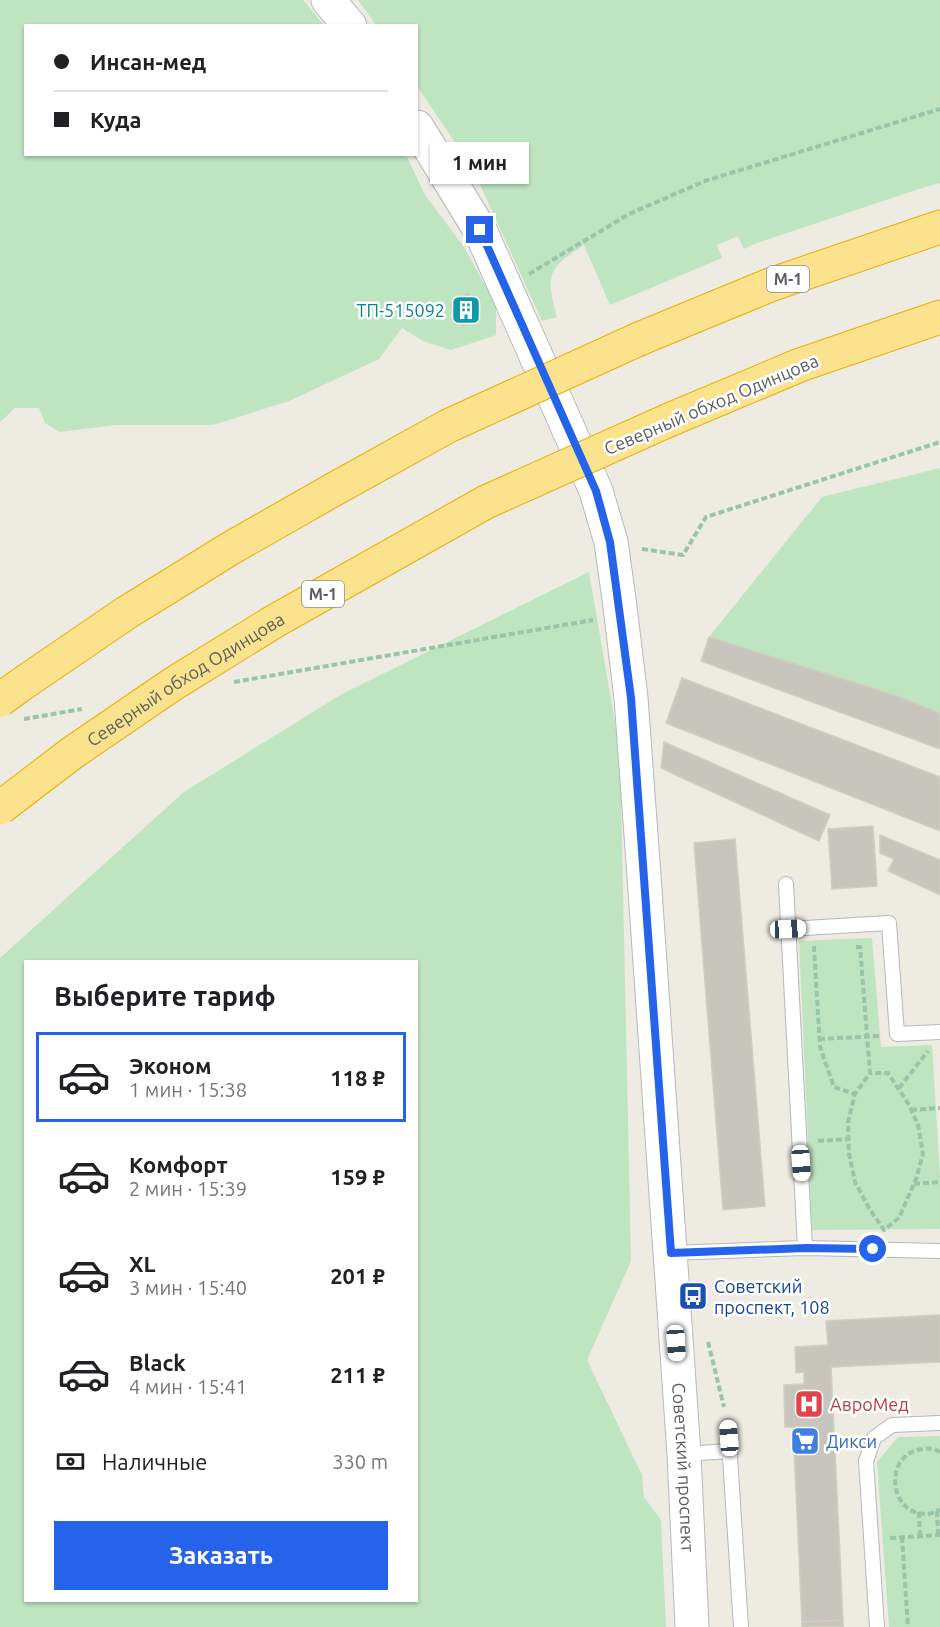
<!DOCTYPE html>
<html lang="ru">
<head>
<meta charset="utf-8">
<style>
  body { margin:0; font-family:Ubuntu,sans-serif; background:#f2f2f2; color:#202124; height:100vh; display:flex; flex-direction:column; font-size:22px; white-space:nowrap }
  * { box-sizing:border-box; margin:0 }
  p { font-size:20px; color:#757577 }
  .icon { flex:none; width:33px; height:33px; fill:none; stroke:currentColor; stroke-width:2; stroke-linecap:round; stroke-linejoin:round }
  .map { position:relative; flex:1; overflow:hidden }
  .side { position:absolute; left:24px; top:960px; width:394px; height:642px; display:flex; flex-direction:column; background:#fff; border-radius:0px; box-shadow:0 2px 4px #0004 }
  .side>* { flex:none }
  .top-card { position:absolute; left:24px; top:24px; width:394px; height:132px; border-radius:0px; box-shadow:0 2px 4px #0004; display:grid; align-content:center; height:132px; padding:0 30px; background:#fff }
  .end { position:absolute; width:27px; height:27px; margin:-14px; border:8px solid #2563eb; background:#fff; box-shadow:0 0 0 3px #fff }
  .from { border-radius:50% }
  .bubble { position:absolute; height:42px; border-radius:0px; background:#fff; box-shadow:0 2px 4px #0004; font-size:20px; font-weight:700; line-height:42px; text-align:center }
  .car { position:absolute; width:18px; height:36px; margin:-18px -9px; border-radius:8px; box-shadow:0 0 4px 2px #0007; background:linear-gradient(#fff 24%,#345 0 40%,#fff 0 76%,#345 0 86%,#fff 0) }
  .top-card b { display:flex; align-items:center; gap:21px; height:57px; font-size:22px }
  .top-card b+b { border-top:2px solid #e0e0e0 }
  .top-card i { width:15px; height:15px; background:#202124 }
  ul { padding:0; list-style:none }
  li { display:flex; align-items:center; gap:18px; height:90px; margin:0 12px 9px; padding:0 18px; border:3px solid transparent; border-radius:0px }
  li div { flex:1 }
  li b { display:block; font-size:22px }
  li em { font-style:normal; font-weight:700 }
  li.selected { border-color:#2563eb }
  li>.icon { width:54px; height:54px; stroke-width:1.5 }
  h2 { padding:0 30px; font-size:27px; line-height:72px }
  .pay { display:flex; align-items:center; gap:15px; height:66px; padding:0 30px; font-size:22px }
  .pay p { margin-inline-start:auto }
  .action { display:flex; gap:12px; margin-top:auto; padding:12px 30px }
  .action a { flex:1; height:69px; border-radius:0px; background:#2563eb; color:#fff; font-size:24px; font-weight:700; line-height:69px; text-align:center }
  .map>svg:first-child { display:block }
</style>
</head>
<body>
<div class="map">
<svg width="940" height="1627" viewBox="0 0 940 1627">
  <rect width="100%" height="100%" fill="#edebe2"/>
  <path fill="#bee4c0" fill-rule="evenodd" d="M0,0H303L324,25L26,26V154L406,155L425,195L464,247L496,305V335L451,350L423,341L402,328L379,359L289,401L213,425H115L59,432L45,423L39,408H15L0,422Z
    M358,0H940V183L919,189L754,244L744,249L738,236L717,245L722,258L610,305L584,245C548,268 545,274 557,317L542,321L473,169L417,86V26L376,25Z
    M940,468V713L897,696L709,637L822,497Z
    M589,572L620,752L631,1261L587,1360L642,1475L644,1497L661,1520L666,1627H0V958L184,792L342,694ZM26,962H417V1600H26Z
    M872,938L881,1047L932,1045L940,1175V1229L812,1230L799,941Z
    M940,1436V1627H889L877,1462L898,1437Z"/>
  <path fill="#c8c5bf" stroke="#d1cdc0" stroke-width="1.5" d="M468,293L481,314L463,326L450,305Z
    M709,637L897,696L940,713V749L701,661Z
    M682,678L940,777V831L666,723Z
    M664,742L830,815L819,841L661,768Z
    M873,826L877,886L832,889L828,829Z
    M880,835L940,860V895L888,871L894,859L880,853Z
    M735,839L765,1206L723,1210L694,843Z
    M938,1315H940V1362L831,1367L843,1620L802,1622L793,1427H785L784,1385L804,1384V1372L796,1373L795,1347L828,1345L826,1321Z
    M843,1620V1627H802V1622Z"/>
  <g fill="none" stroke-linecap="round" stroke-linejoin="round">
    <g stroke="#b4b7bc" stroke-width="16">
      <path id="lane" d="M786,884L805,1248
        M788,929L889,923L897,1034L940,1032
        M671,1253L805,1248L940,1251
        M728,1426L741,1627
        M684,1454L730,1451
        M877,1627L866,1461L874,1438L892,1425L940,1423"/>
    </g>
    <g stroke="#b5b8be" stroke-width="35">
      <g id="secondary">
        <path d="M328,0L350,26"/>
        <path id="s1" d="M417,127L480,230L596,491L611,542L619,599L631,698L644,876L684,1454L692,1627"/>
      </g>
    </g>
    <g stroke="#e8ad06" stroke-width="35">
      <path id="highway" d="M639,339L770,285L940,227
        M669,420L800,365L940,317"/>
    </g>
    <path stroke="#98c4a7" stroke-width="4" stroke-dasharray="6 3" stroke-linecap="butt" d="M529,274L629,214L705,181L940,109
      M642,549L683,555L706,517L940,442
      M234,682L593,620
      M24,719L82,709
      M856,947H860L870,1073L855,1094L848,1122L849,1154L855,1182L869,1208L884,1230L899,1218L916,1179L923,1154L918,1125L909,1105L888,1073H870
      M816,948H814L820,1047L834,1087L855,1094
      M819,1039L880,1036
      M899,1088L928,1051
      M911,1110L940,1108
      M818,1141L849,1139
      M914,1184L940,1182
      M708,1342L724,1407
      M940,1452C934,1448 929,1448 922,1449C883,1454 888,1515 927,1514C931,1514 936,1511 940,1510
      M937,1511L938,1535
      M919,1512L920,1536
      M902,1537L908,1627
      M890,1538L940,1535"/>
    <use href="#lane" stroke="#fff" stroke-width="14"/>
    <use href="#secondary" stroke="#fff" stroke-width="33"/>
    <use href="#highway" stroke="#fae38c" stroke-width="33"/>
    <g stroke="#e8ad06" stroke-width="35" stroke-linecap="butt">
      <g id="highway-bridge">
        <path d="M0,700L22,684L126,613L231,548L331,491L448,426L639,339"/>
        <path id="s2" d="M0,808L72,753L173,684L275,621L486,502L669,420"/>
      </g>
    </g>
    <use href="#highway-bridge" stroke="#fae38c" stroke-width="33"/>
  </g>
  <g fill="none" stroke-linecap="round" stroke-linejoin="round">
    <path stroke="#2563eb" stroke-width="8" d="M480,230L596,491L610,542L631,698L671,1253L806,1248L873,1249"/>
  </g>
  <defs>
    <g id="building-square" transform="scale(1.5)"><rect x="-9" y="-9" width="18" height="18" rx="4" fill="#0f9aa8" stroke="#fff"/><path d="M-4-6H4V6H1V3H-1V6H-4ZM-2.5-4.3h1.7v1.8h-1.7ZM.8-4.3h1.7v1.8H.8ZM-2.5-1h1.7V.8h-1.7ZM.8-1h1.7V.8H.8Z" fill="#fff"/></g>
    <g id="bus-square" transform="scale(1.5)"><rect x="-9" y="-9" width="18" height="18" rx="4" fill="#1a4fb4" stroke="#fff"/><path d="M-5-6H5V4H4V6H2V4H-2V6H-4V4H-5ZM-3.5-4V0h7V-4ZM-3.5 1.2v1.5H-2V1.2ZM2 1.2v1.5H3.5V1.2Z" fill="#fff"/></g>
    <g id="hospital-square" transform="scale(1.5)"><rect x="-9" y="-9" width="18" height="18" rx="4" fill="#e0444e" stroke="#fff"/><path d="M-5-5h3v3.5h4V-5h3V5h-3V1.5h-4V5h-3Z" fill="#fff"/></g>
    <g id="supermarket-square" transform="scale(1.5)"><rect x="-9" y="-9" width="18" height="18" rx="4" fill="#3f7fe0" stroke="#fff"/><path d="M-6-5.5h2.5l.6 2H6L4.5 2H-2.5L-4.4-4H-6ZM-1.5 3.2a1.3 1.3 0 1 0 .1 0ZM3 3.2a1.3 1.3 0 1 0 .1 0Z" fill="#fff"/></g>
  </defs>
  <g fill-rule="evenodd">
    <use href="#building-square" x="466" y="310"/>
    <use href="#bus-square" x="693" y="1296"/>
    <use href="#hospital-square" x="809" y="1404"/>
    <use href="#supermarket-square" x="805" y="1441"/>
  </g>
  <g text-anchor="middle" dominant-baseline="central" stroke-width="5" stroke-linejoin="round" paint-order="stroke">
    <g fill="#fff" stroke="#8c8e91" stroke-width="1.5">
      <rect x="767" y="266" width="42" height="26" rx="4.5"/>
      <rect x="302" y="581" width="42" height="26" rx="4.5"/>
    </g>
    <g font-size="16" font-weight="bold" fill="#5a5d62">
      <text x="788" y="279">М-1</text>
      <text x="323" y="594">М-1</text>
    </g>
    <g font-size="18" fill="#0d838f" stroke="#fff" text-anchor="end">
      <text x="445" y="310">ТП-515092</text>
    </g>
    <g font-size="18" fill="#5a5d62" stroke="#fff">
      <text transform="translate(711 404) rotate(-23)">Северный обход Одинцова</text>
      <text stroke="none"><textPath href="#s2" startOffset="226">Северный обход Одинцова</textPath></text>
      <text stroke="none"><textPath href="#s1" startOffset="1388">Советский проспект</textPath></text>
    </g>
    <g font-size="18" fill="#164399" stroke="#fff" text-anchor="start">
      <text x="714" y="1286">Советский<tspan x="714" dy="21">проспект, 108</tspan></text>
    </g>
    <g font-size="18" fill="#be3a42" stroke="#fff" text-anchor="start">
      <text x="830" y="1404">АвроМед</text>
    </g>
    <g font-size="18" fill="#366cbe" stroke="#fff" text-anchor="start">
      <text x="826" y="1441">Дикси</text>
    </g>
  </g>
</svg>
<i class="end from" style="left:873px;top:1249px"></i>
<i class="end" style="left:480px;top:230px"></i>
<div class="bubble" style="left:430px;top:142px;width:99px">1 мин</div>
<i class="car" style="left:788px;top:929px;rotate:87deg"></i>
<i class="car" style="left:801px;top:1163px;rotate:176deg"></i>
<i class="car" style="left:676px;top:1343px;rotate:176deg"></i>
<i class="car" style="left:729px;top:1438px;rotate:356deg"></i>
<div class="top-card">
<b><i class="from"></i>Инсан-мед</b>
<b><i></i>Куда</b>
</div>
<section class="side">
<h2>Выберите тариф</h2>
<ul>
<li class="selected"><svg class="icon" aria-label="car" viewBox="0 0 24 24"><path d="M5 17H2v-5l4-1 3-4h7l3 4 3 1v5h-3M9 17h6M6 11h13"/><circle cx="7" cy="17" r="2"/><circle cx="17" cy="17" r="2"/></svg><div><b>Эконом</b><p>1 мин · 15:38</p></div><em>118 ₽</em></li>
<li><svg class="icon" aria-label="car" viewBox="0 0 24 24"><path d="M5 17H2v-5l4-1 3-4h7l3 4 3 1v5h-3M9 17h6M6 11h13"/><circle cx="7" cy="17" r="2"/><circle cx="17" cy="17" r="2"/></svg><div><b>Комфорт</b><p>2 мин · 15:39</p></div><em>159 ₽</em></li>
<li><svg class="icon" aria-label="car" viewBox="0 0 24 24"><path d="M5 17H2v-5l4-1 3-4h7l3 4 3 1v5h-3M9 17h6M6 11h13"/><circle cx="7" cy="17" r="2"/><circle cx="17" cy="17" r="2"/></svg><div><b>XL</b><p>3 мин · 15:40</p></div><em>201 ₽</em></li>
<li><svg class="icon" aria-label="car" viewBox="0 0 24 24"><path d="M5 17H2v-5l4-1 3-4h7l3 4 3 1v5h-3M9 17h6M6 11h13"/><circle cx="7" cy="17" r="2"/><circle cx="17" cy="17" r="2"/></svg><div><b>Black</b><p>4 мин · 15:41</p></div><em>211 ₽</em></li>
</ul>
<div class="pay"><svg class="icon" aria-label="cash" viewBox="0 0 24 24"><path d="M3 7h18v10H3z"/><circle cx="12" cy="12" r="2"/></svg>Наличные<p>330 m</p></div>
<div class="action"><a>Заказать</a></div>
</section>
</div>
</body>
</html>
